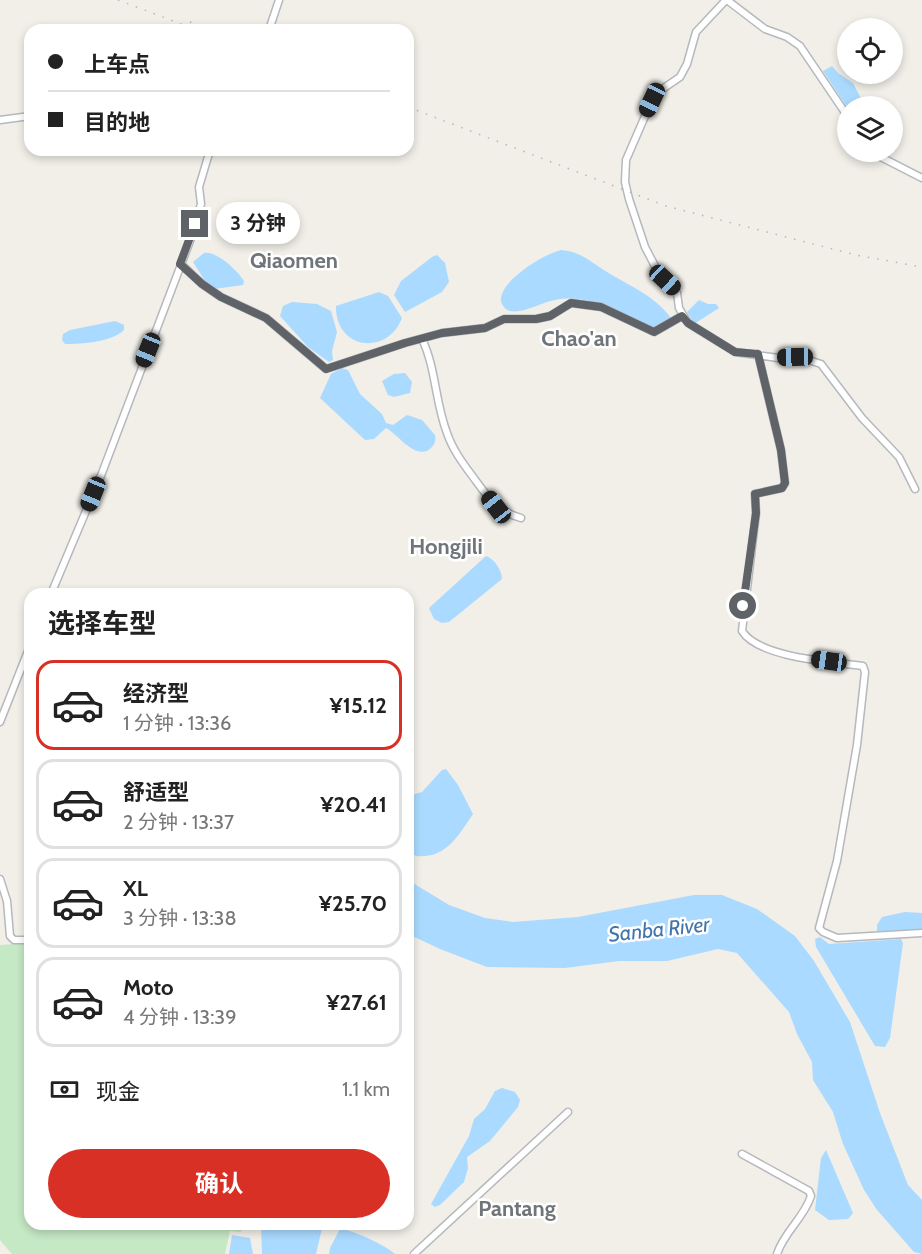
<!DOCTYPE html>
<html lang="zh">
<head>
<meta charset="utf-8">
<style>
  body { margin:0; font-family:Cabin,"Noto Sans SC",sans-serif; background:#f6f6f6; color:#222; height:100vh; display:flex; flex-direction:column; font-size:22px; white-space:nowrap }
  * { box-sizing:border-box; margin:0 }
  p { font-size:20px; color:#767676 }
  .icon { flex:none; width:33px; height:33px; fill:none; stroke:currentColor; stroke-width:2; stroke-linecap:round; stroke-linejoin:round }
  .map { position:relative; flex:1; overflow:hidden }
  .panel { position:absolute; left:24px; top:588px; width:390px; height:642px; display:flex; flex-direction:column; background:#fff; border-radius:18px; box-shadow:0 3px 9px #0003 }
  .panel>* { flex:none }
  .hud { position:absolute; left:24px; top:24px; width:390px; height:132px; border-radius:18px; box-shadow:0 3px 9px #0003; display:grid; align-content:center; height:132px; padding:0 24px; background:#fff }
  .fabs { position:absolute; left:837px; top:18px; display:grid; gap:12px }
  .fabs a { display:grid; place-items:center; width:66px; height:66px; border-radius:50%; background:#fff; box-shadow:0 3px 9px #0003; font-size:30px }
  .end { position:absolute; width:27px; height:27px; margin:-14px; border:8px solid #5f6368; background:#fff; box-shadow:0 0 0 3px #fff }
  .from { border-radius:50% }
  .bubble { position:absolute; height:42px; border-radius:21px; background:#fff; box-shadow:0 3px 9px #0003; font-size:20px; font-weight:700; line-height:42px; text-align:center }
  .car { position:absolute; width:18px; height:36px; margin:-18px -9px; border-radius:8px; box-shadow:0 0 4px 2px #0007; background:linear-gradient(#222 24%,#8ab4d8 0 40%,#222 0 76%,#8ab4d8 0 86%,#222 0) }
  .hud b { display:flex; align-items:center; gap:21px; height:57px; font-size:22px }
  .hud b+b { border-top:2px solid #e0e0e0 }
  .hud i { width:15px; height:15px; background:#222 }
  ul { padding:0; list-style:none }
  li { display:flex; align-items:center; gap:18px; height:90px; margin:0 12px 9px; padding:0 12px; border:3px solid #e0e0e0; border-radius:18px }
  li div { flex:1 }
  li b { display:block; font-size:22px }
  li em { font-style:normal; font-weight:700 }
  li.selected { border-color:#d93025 }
  li>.icon { width:54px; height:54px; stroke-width:1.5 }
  h2 { padding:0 24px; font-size:27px; line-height:72px }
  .pay { display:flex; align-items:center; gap:15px; height:66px; padding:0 24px; font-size:22px }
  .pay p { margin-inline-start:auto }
  .primary-button { display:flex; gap:12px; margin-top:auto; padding:12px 24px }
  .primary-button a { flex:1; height:69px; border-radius:36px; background:#d93025; color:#fff; font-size:24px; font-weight:700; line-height:69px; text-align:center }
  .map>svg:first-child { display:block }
</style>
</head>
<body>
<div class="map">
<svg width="922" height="1254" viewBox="0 0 922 1254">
  <rect width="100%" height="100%" fill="#f1efe8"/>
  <path fill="#c5e8c5" d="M30,943V1224H244L241,1232L230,1231L225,1254H12L0,1240V945Z"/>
  <path fill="#aadaff" d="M832,66L838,73L853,83L865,106L847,107L823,71Z
    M561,250C580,251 592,263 607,272C631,287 654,295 671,318L658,326L651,328C620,314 591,293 555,300C542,302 523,314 510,311C506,310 502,306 501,301C499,281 544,254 561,250Z
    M204,253C217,251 237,270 244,281L243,285L214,289L205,281L193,262Z
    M437,255L445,263L449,282L442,292L405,312L394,295L401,281L432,257Z
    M379,292L388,296L402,318C387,357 335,349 336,306Z
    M699,300L708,304H716L719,308L694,324L687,312Z
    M292,302L317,304L331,311L337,332L332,351L333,360L329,362L308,347L280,316L283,306Z
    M115,321L124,325V330C112,342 82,344 65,344L62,340L63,334L70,330Z
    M342,368L348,370L360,394L382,414L386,423L393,425L407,415L422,420L435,435C436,440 435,444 431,448C416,462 397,433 386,428L374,439L365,440L320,398L331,374Z
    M405,373L412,382L410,393L394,397L388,395L382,381L394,374Z
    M486,556C495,559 502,571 502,579L449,622L442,623L434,619L429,608Z
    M446,769L458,785L473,814C458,836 446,859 416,856L408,851V796L422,792L442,770Z
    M408,880L449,905L485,918L513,922L578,917L694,895H722L757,909L795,936L814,961L850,1022L880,1113L908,1185L922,1200V1254L914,1252L877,1210L864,1190L843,1144L833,1112L813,1080L812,1062L797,1034L789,1012L737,953L718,949L667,961H619L565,968L487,967L440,949L408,934Z
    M905,912L922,913V931L877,932V925L882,917Z
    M820,937L829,944L901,939L903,943L890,1038L885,1047L875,1046L816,947L815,939Z
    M502,1088L515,1092L520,1100L518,1107L490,1141L467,1157L468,1168L464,1182L440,1205L435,1207L431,1204L469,1136L474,1119L485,1109L495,1091Z
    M826,1150L853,1213L848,1219L829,1220L815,1210L821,1158Z
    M261,1224H323L316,1254H262Z
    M340,1229C351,1229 387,1246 395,1254H329L330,1248Z
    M232,1235L250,1238L253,1254H229Z"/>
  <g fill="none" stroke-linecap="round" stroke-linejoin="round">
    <g stroke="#b5b8bc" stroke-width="9">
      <path id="street" d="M726,0L696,32L687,64L680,77L661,90L652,100L626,160L625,182L629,199L645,247L657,270L677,293L679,308L688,323L735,352L778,358L799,357L821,364L862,418L899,457L915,489
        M727,0L765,29L787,37L800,46L848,117
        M269,30L279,0
        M0,120L30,116
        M871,152L922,178
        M181,264L202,284L221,297L266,318L326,369L405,343L442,333L485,328L504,319H536L550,316L571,303L601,307L654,332L682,316
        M422,339C436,368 435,402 447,433C453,451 465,466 476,481C489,499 499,512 521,518
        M758,354L781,450L785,483L782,488L755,494L756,513L742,631C759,658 833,662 863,666L865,672L857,745L837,861L819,928L823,932L837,938L922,933
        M51,594L102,473L190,241L201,204L199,187L210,150
        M0,722L30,646
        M0,879L7,901L10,936L14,940H30
        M742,1154L809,1191L811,1196C804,1218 784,1232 777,1254
        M414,1254L568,1112"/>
    </g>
    <use href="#street" stroke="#fff" stroke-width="6"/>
    <path stroke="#b6b7b8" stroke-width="1.5" stroke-dasharray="1.5 8" stroke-linecap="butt" d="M118,0L197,30
      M190,22L210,30
      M408,107L666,206L856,255L922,267"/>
  </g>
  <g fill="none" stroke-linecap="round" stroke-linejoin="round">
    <path stroke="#5f6368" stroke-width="8" d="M195,224L180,264L202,284L221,297L266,318L326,369L405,343L442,333L485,328L504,319H536L550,316L571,303L601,307L654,332L682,316L688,323L735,352L758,354L781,450L785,483L782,488L755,494L756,513L743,606"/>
  </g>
  <g text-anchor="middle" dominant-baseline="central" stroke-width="5" stroke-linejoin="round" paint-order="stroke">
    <g font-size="21" font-style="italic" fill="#4174aa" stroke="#fff">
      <text transform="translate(659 929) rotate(-6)">Sanba River</text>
    </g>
    <g font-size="22" font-weight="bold" fill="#70757a" stroke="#fff">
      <text x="294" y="260">Qiaomen</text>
      <text x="579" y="338">Chao'an</text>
      <text x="446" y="546">Hongjili</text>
      <text x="517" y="1208">Pantang</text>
    </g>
  </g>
</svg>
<div class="fabs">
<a><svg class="icon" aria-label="locate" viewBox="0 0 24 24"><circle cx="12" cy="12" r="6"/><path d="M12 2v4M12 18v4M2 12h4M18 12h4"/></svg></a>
<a><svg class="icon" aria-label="layers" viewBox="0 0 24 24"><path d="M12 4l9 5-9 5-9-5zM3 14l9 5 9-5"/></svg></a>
</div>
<i class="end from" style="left:743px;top:606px"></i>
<i class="end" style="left:195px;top:224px"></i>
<div class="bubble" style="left:216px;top:202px;width:84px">3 分钟</div>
<i class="car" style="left:652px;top:100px;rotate:205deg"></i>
<i class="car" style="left:665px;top:280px;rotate:133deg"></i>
<i class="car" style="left:148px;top:350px;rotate:202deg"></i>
<i class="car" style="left:795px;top:357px;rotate:269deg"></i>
<i class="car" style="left:93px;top:494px;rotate:202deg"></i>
<i class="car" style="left:496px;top:507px;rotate:322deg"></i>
<i class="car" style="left:829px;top:661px;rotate:278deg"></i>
<div class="hud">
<b><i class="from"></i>上车点</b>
<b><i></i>目的地</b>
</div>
<section class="panel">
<h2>选择车型</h2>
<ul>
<li class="selected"><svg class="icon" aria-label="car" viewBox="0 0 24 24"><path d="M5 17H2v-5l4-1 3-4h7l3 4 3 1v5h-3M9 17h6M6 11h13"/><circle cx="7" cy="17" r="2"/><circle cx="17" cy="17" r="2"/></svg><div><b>经济型</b><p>1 分钟 · 13:36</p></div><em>¥15.12</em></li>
<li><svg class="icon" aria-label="car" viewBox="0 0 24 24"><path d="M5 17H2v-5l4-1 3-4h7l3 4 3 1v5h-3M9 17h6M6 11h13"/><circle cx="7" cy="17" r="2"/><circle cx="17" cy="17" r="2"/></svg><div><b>舒适型</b><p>2 分钟 · 13:37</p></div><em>¥20.41</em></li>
<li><svg class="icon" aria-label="car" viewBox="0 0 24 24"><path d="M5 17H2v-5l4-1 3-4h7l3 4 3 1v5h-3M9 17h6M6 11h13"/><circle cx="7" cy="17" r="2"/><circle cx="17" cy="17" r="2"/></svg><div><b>XL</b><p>3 分钟 · 13:38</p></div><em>¥25.70</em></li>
<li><svg class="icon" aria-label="car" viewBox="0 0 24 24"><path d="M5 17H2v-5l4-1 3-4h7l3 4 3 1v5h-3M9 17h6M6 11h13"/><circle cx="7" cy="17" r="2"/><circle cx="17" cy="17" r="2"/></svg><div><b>Moto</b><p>4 分钟 · 13:39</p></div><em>¥27.61</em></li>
</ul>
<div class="pay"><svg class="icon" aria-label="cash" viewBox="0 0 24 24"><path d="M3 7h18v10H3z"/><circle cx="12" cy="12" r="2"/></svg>现金<p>1.1 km</p></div>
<div class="primary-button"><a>确认</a></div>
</section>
</div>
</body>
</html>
